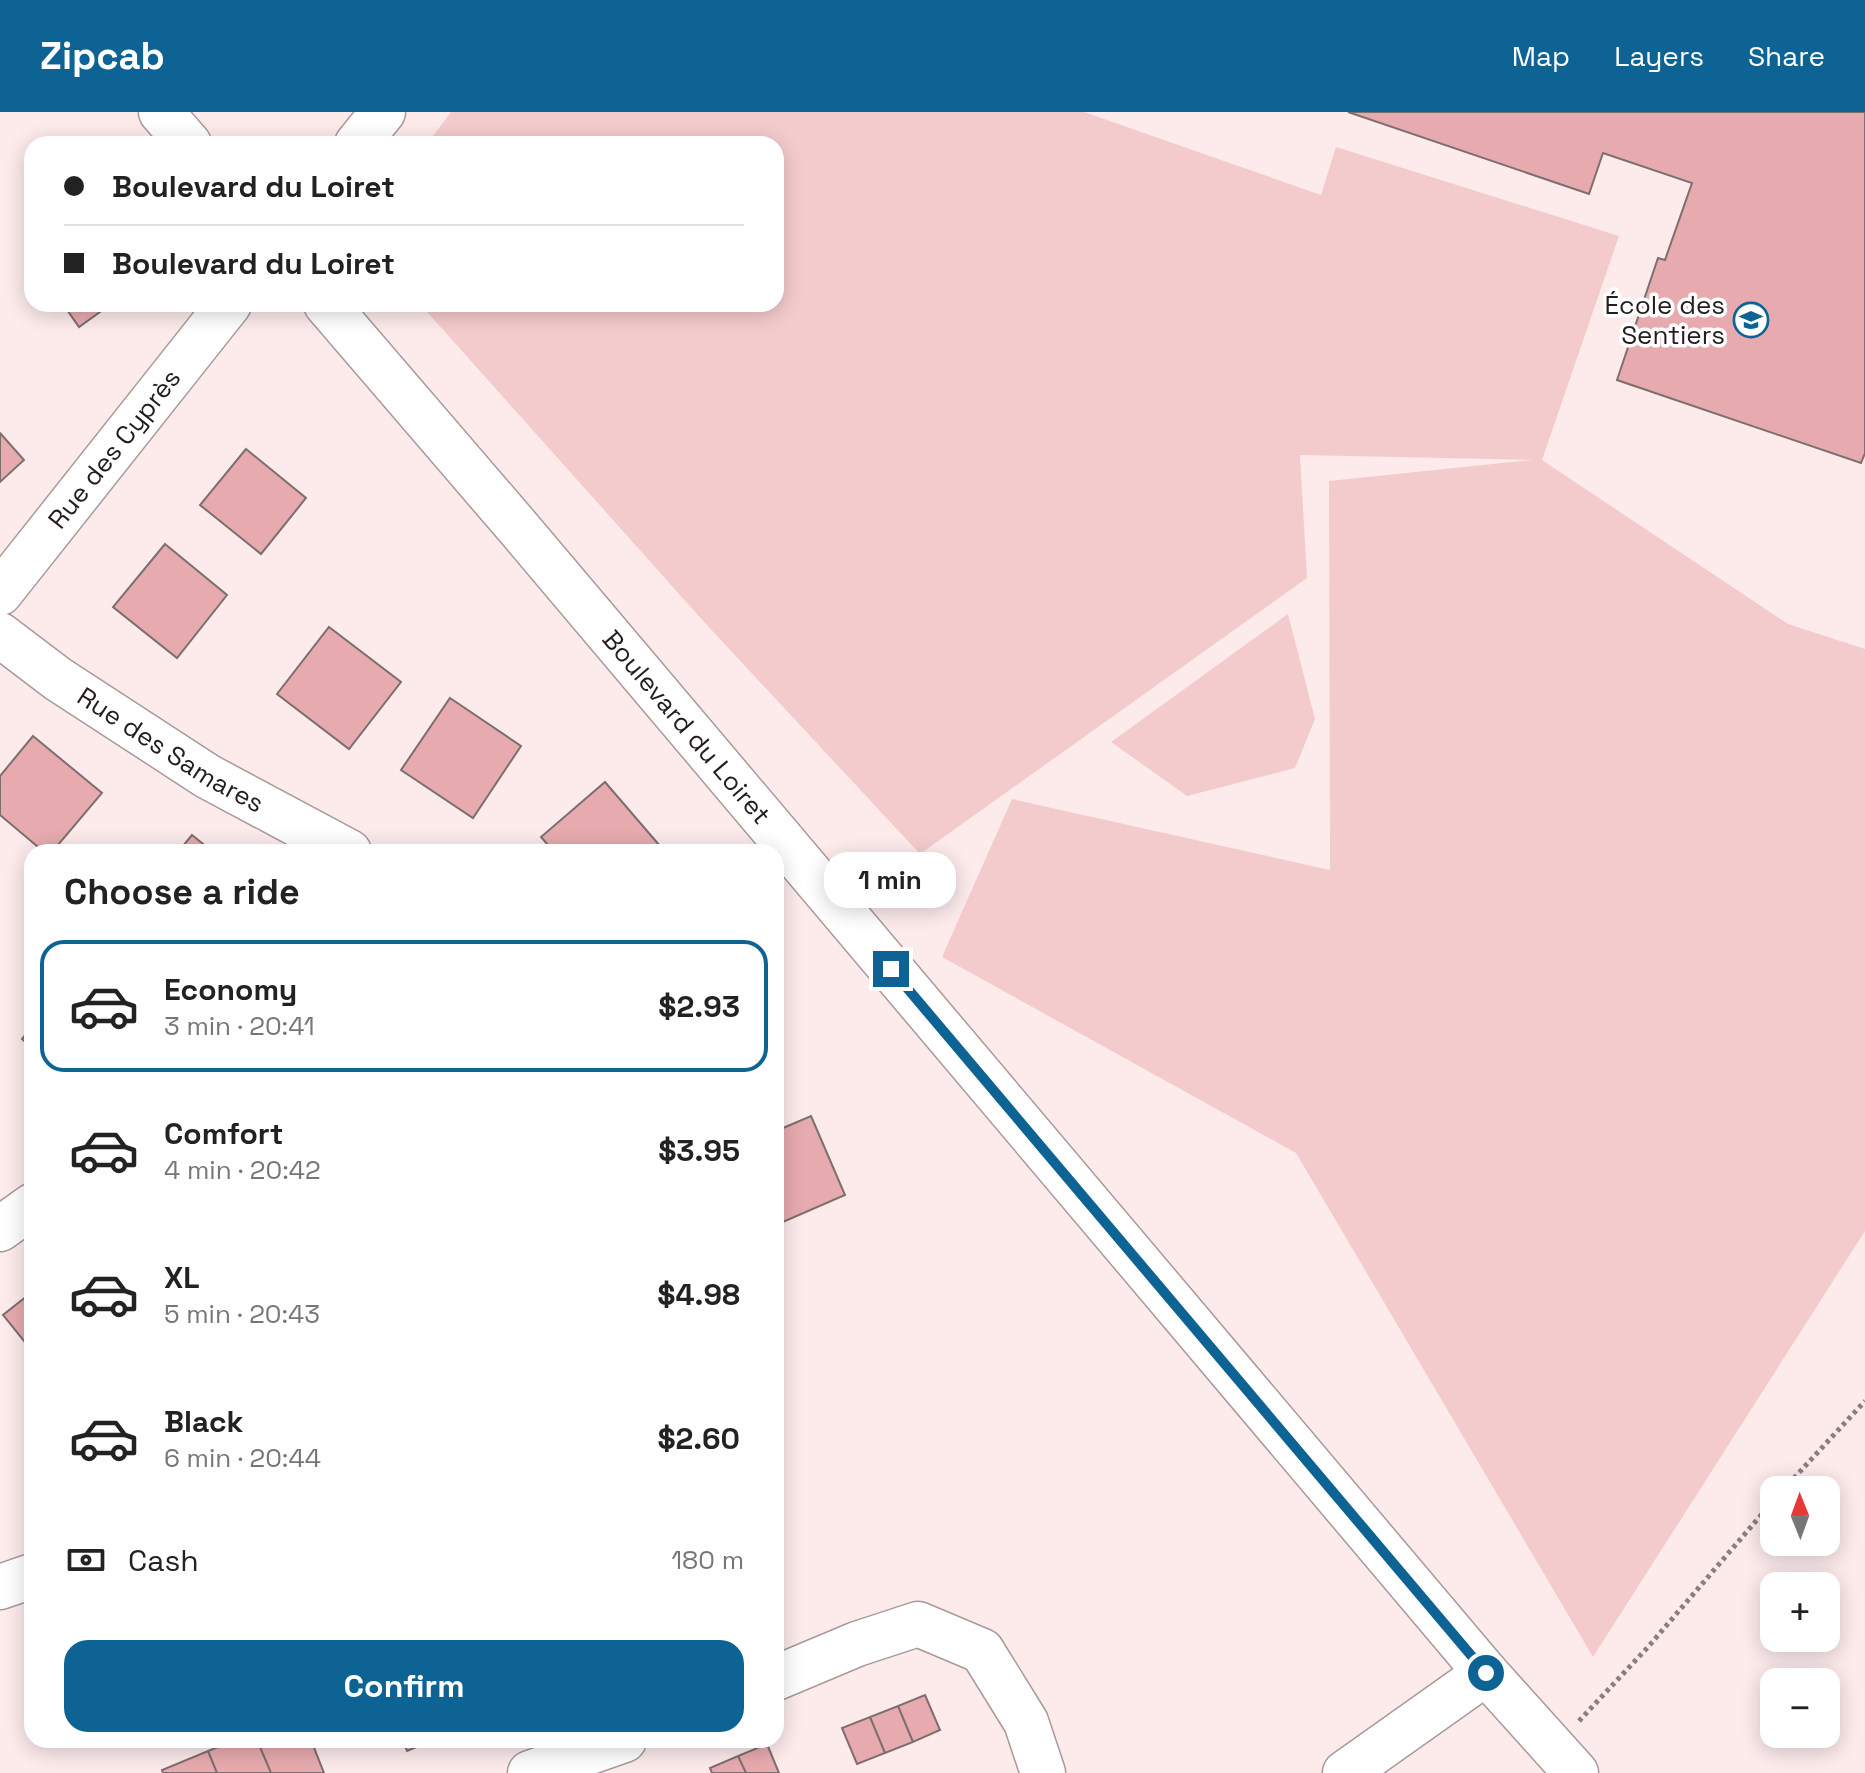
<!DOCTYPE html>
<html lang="en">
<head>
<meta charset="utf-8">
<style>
  body { margin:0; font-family:"Space Grotesk",sans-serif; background:#f2f2f2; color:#222; height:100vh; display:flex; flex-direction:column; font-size:30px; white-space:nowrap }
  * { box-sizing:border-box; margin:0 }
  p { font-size:26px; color:#767676 }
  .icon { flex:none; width:44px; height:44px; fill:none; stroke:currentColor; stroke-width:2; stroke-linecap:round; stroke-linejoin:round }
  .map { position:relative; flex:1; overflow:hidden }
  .panel { position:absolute; left:24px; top:732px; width:760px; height:904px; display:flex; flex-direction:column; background:#fff; border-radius:24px; box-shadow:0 4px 20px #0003 }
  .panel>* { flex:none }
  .top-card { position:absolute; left:24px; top:24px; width:760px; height:176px; border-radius:24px; box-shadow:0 4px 20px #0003; display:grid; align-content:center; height:176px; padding:0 40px; background:#fff }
  .needle { width:52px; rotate:359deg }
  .tools { position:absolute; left:1760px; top:1364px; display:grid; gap:16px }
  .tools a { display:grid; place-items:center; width:80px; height:80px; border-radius:16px; background:#fff; box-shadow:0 4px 20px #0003; font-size:40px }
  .end { position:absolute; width:36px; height:36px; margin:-18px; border:10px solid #0d6394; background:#fff; box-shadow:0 0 0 4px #fff }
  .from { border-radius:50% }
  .bubble { position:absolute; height:56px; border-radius:24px; background:#fff; box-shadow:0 4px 20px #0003; font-size:26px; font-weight:700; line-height:56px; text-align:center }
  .top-card b { display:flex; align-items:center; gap:28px; height:76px; font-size:30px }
  .top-card b+b { border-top:2px solid #e0e0e0 }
  .top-card i { width:20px; height:20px; background:#222 }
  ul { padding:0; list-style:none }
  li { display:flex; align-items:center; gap:24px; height:132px; margin:0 16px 12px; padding:0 24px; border:4px solid transparent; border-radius:24px }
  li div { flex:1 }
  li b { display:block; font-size:30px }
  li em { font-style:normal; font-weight:700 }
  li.on { border-color:#0d6394 }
  li>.icon { width:72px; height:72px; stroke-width:1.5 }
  h2 { padding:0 40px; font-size:36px; line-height:96px }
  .pay { display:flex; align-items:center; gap:20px; height:88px; padding:0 40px; font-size:30px }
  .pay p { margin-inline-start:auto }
  .button { display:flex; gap:16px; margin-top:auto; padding:16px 40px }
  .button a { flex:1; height:92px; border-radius:24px; background:#0d6394; color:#fff; font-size:32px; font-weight:700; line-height:92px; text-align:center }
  header { display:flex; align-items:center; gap:48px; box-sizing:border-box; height:112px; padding:0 40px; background:#0d6394; color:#fff }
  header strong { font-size:38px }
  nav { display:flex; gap:44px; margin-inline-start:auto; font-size:28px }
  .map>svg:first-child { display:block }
</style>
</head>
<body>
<header>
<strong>Zipcab</strong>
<nav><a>Map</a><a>Layers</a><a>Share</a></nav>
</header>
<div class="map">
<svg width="1865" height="1661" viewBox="0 0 1865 1661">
  <rect width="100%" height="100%" fill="#fdebec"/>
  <path fill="#f4cbcd" d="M451,0H1084L1321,83L1336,35L1619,124L1542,348L1788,512L1865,537V1119L1593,1545L1296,1041L942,845L1012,687L1330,758L1329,369L1532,348L1300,343L1307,466L920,742L705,511L420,192H776V32H427Z
    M1288,502L1315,607L1295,656L1187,684L1111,630Z"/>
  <path fill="#e7abaf" stroke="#7d6e6f" stroke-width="2" d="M1348,0H1865V341L1861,351L1617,268L1658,146L1665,148L1692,71L1603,41L1589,82Z
    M63,192H111L79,215Z
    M0,321L24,348L0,370Z
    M246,337L306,386L261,442L200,393Z
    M165,432L227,483L177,546L113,495Z
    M329,515L401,570L349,637L277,582Z
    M450,586L521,634L473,706L401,658Z
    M33,624L102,681L52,740H44L0,703V664Z
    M605,670L660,734L653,740H554L541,725Z
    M192,723L213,740H178Z
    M32,915V936L22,927Z
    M811,1004L845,1083L776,1113V1019Z
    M32,1180V1239L3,1203Z
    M925,1583L940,1618L913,1630L898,1594Z
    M898,1594L913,1630L885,1641L870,1605Z
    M870,1605L885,1641L857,1652L842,1616Z
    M235,1628H257L271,1661H217L208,1639Z
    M257,1628H311L324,1661H271Z
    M403,1628H433L407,1639Z
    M767,1632L779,1661H746L738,1644Z
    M208,1639L217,1661H163L162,1658Z
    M738,1644L746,1661H712L710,1656Z"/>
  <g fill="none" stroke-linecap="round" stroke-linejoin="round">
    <g stroke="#a9999a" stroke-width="47">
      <g id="minor">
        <path d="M161,0L189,32"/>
        <path d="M357,32L383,0"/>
        <path id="s1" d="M326,192L521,419L1486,1561L1576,1661"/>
        <path id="s2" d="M0,481L229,192"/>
        <path id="s3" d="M0,523L58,567L207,664L349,740"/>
        <path d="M0,1117L32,1094"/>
        <path d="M0,1475L32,1464"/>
        <path d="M776,1566L857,1532L918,1512L982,1539L1026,1610L1043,1661"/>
        <path d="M530,1661L624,1628"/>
        <path d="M1345,1661L1486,1561"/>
      </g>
    </g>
    <path stroke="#8a7e7e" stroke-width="5" stroke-dasharray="4 4" stroke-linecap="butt" d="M1783,1378L1865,1289
      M1579,1609L1648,1535L1774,1388"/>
    <use href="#minor" stroke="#fff" stroke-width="44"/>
  </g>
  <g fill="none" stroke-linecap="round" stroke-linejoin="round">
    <path stroke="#0d6394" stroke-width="10" d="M891,857L1486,1561"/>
  </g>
  <defs>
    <g id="school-ring" transform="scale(1.8)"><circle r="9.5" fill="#fff" stroke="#0d6394" stroke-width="1.5"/><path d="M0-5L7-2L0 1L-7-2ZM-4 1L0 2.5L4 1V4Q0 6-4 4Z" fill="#0d6394"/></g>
  </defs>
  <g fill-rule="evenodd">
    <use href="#school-ring" x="1751" y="208"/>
  </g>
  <g text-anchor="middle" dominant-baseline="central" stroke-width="7" stroke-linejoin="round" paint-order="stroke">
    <g font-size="26" fill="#231d1d" stroke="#fff" text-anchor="end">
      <text x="1725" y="193">École des<tspan x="1725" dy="30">Sentiers</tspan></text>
    </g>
    <g font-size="26" fill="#231d1d" stroke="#fff">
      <text stroke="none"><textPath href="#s2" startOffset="184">Rue des Cyprès</textPath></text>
      <text stroke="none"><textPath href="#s1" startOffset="556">Boulevard du Loiret</textPath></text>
      <text stroke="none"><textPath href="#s3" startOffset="206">Rue des Samares</textPath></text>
    </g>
  </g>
</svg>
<div class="tools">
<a><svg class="needle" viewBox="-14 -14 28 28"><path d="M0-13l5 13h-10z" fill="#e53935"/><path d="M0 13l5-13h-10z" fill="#767676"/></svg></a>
<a>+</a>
<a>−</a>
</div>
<i class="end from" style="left:1486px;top:1561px"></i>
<i class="end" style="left:891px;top:857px"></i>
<div class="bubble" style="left:824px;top:740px;width:132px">1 min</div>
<div class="top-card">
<b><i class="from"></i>Boulevard du Loiret</b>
<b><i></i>Boulevard du Loiret</b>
</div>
<section class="panel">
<h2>Choose a ride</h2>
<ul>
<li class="on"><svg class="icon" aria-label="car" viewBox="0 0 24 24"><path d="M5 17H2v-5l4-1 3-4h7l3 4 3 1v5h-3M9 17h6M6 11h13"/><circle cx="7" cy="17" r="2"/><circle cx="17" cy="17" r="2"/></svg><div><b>Economy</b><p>3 min · 20:41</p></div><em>$2.93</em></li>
<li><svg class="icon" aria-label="car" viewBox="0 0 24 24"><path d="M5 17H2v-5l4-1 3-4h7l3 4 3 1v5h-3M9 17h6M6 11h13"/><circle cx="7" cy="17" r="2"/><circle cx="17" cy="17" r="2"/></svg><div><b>Comfort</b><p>4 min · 20:42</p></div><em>$3.95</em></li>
<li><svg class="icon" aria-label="car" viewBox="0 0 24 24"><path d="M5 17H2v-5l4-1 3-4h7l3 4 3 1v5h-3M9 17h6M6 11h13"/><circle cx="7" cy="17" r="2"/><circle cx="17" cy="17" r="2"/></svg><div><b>XL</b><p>5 min · 20:43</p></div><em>$4.98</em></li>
<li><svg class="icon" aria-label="car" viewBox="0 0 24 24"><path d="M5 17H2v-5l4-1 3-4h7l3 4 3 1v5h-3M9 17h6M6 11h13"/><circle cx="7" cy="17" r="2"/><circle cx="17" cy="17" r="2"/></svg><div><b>Black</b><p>6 min · 20:44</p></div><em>$2.60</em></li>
</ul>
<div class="pay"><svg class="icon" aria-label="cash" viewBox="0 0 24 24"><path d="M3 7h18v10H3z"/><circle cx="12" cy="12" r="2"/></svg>Cash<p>180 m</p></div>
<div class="button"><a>Confirm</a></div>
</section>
</div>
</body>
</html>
